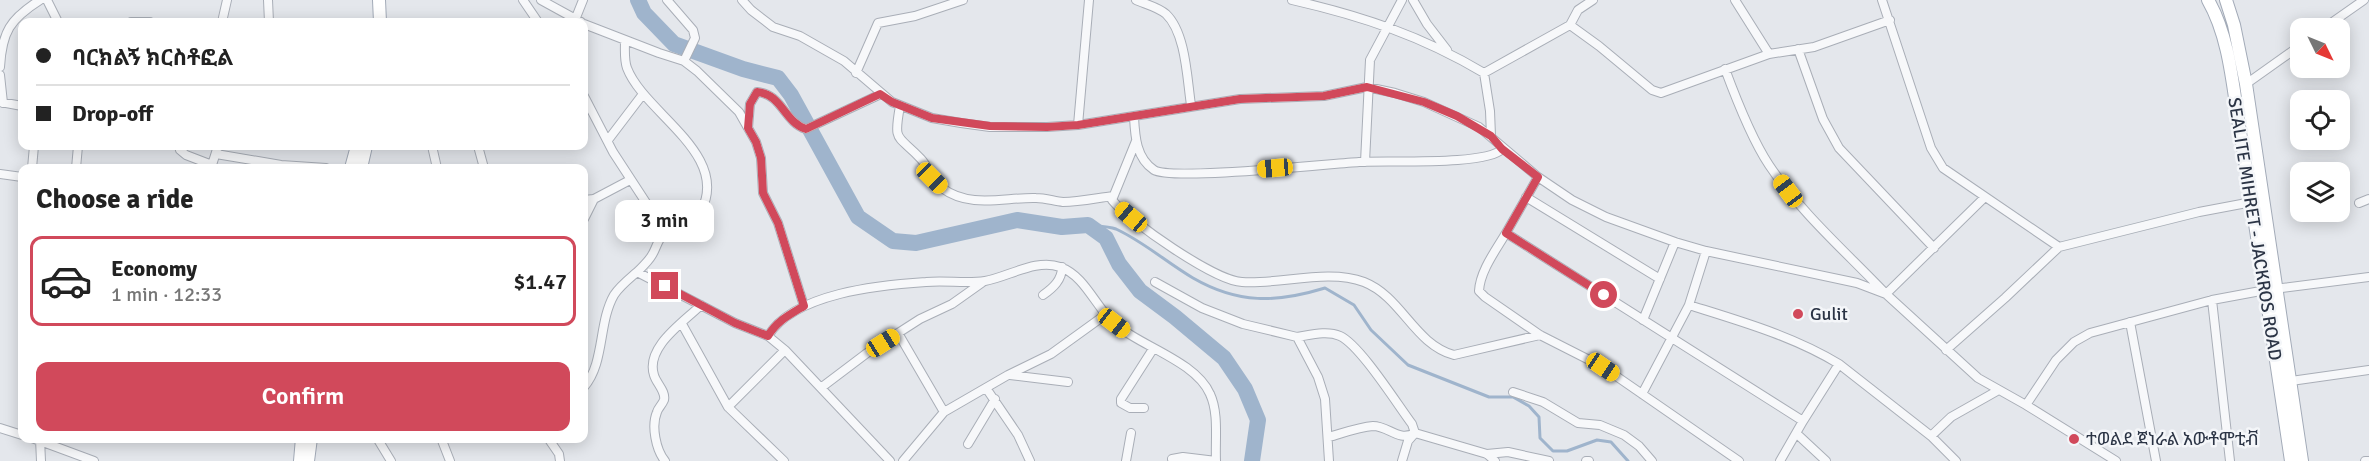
<!DOCTYPE html>
<html lang="en">
<head>
<meta charset="utf-8">
<style>
  body { margin:0; font-family:Signika,"Noto Sans Ethiopic",sans-serif; background:#f6f6f6; color:#222; height:100vh; display:flex; flex-direction:column; font-size:22px; white-space:nowrap }
  * { box-sizing:border-box; margin:0 }
  p { font-size:20px; color:#767676 }
  .icon { flex:none; width:33px; height:33px; fill:none; stroke:currentColor; stroke-width:2; stroke-linecap:round; stroke-linejoin:round }
  .map { position:relative; flex:1; overflow:hidden }
  .panel { position:absolute; left:18px; top:164px; width:570px; height:279px; display:flex; flex-direction:column; background:#fff; border-radius:12px; box-shadow:0 3px 15px #0003 }
  .panel>* { flex:none }
  .banner { position:absolute; left:18px; top:18px; width:570px; height:132px; border-radius:12px; box-shadow:0 3px 15px #0003; display:grid; align-content:center; height:132px; padding:0 18px; background:#fff }
  .needle { width:39px; rotate:133deg }
  .buttons { position:absolute; left:2290px; top:18px; display:grid; gap:12px }
  .buttons a { display:grid; place-items:center; width:60px; height:60px; border-radius:12px; background:#fff; box-shadow:0 3px 15px #0003; font-size:30px }
  .end { position:absolute; width:27px; height:27px; margin:-14px; border:8px solid #d1495b; background:#fff; box-shadow:0 0 0 3px #fff }
  .from { border-radius:50% }
  .bubble { position:absolute; height:42px; border-radius:12px; background:#fff; box-shadow:0 3px 15px #0003; font-size:20px; font-weight:600; line-height:42px; text-align:center }
  .car { position:absolute; width:18px; height:36px; margin:-18px -9px; border-radius:8px; box-shadow:0 0 4px 2px #0007; background:linear-gradient(#f5c518 24%,#345 0 40%,#f5c518 0 76%,#345 0 86%,#f5c518 0) }
  .banner b { display:flex; align-items:center; gap:21px; height:57px; font-size:22px }
  .banner b+b { border-top:2px solid #e0e0e0 }
  .banner i { width:15px; height:15px; background:#222 }
  ul { padding:0; list-style:none }
  li { display:flex; align-items:center; gap:18px; height:90px; margin:0 12px 9px; padding:0 6px; border:3px solid transparent; border-radius:12px }
  li div { flex:1 }
  li b { display:block; font-size:22px }
  li em { font-style:normal; font-weight:600 }
  li.active { border-color:#d1495b }
  li>.icon { width:54px; height:54px; stroke-width:1.5 }
  h2 { padding:0 18px; font-size:27px; line-height:72px }
  .cta { display:flex; gap:12px; margin-top:auto; padding:12px 18px }
  .cta a { flex:1; height:69px; border-radius:12px; background:#d1495b; color:#fff; font-size:24px; font-weight:600; line-height:69px; text-align:center }
  .map>svg:first-child { display:block }
</style>
</head>
<body>
<div class="map">
<svg width="2369" height="461" viewBox="0 0 2369 461">
  <rect width="100%" height="100%" fill="#e4e7ec"/>
  <g fill="none" stroke-linecap="round" stroke-linejoin="round">
    <path stroke="#9fb4cc" stroke-width="3" d="M1088,225C1097,226 1108,226 1116,229C1144,242 1166,262 1193,278C1238,304 1276,303 1325,288L1354,305L1371,330L1408,365L1489,397H1513L1529,406L1539,417L1540,438L1553,451H1567L1597,440L1611,442L1628,461"/>
    <path stroke="#9fb4cc" stroke-width="16" d="M638,0L644,13L674,44L743,69L778,78L791,95L858,217L893,241L916,243L1017,220L1062,227L1088,225L1106,238L1119,264L1140,291L1175,317L1224,358L1245,389L1258,420L1252,461"/>
    <g stroke="#a9aeb7" stroke-width="10">
      <path id="minor" d="M47,0L58,22
        M268,0L269,22
        M523,0L538,22
        M541,0L581,22
        M667,0L693,30L695,38L684,61
        M742,0L751,10L773,27L800,36L844,61L892,102L932,118L961,123L990,127H1047L1078,125L1240,99L1324,96L1367,87L1395,93L1424,102L1479,127L1538,177L1572,200L1606,217L1675,242L1706,251L1857,283L1886,294C1846,252 1801,213 1769,165C1753,141 1735,96 1725,69
        M1136,0C1145,4 1158,7 1166,14C1186,33 1187,79 1191,105
        M1292,0C1362,16 1422,36 1484,73L1570,25L1578,10L1593,0
        M1413,0L1427,24L1447,50
        M1735,0L1769,54
        M1882,0L1931,148L1943,168L2059,247L2199,212L2252,202
        M575,20L583,0
        M131,22H150
        M222,22L227,0
        M584,24L659,53L684,61L697,71L739,112L756,142L761,158L763,193L778,223L804,306
        M1570,25L1599,46L1652,90L1661,93L1769,54L1814,47L1890,20
        M2324,28L2364,0
        M625,41C625,50 624,60 627,68C644,113 731,154 701,211C692,228 673,226 663,235C658,239 656,249 652,255C648,262 642,267 637,272L735,323L768,336L785,350L890,461
        M1798,49L1823,119L1839,148L1934,248
        M0,67C2,32 10,19 40,0
        M856,73L878,23L915,16L963,0
        M1484,73L1490,111L1491,136
        M0,75L3,103
        M2246,84L2301,45
        M584,96L613,152L656,218L663,235
        M0,102L22,106
        M900,106C893,144 898,134 921,159C929,168 932,180 942,188C970,209 1005,197 1036,198C1045,198 1054,201 1063,202C1079,202 1097,198 1113,196
        M1134,117C1135,136 1136,158 1154,170C1171,181 1328,164 1359,162C1385,160 1487,166 1502,149
        M1078,125L1089,0
        M748,128L750,104L757,92C782,94 784,122 806,129L881,94
        M608,140L643,94
        M1136,141L1112,200C1129,221 1215,281 1242,282C1279,285 1328,268 1364,282C1402,297 1414,344 1454,355L1540,335
        M179,146L180,150L186,155L212,165
        M432,146L437,168
        M478,146L484,168
        M216,154L281,165L326,168
        M1365,162L1370,60L1402,0
        M32,168L34,146
        M76,168L78,146
        M211,168L218,146
        M0,174L22,177
        M1526,197L1660,279
        M1985,197L1886,294L1978,378L2026,405
        M584,200L594,199L630,180
        M2359,203L2369,199
        M584,219L594,199
        M1506,233L1538,177
        M1155,282L1202,308L1243,324L1297,337L1318,377L1325,399L1329,461
        M1043,295C1053,288 1062,280 1062,267
        M2212,300L2230,461
        M1689,305L1706,251
        M1643,320L1675,242
        M2130,322L2156,461
        M682,324L728,407
        M898,333L944,412L1008,375L1051,354L1105,315
        M768,336C794,293 880,285 926,282C946,280 966,284 985,281C1008,277 1037,258 1060,267C1086,276 1096,309 1116,325C1143,347 1196,362 1210,394C1219,413 1215,440 1216,461
        M1297,337C1310,335 1327,330 1340,336C1360,345 1397,404 1412,424L1415,433L1408,441L1402,461
        M1946,350L2005,298L2059,247
        M1010,375L1068,382
        M2291,381L2369,370
        M584,387C605,363 598,323 614,295C620,286 629,279 637,272
        M822,387L867,353L920,319L952,304L983,282
        M986,388L1018,435L1030,461
        M1513,392L1543,402L1578,423L1600,425L1624,435L1639,446L1652,461
        M1642,394L1689,305C1740,321 1793,336 1839,364L1931,436
        M1144,408H1130L1121,403V399L1153,349
        M1803,421L1839,364
        M0,428L22,435
        M1797,434L1826,461
        M1329,437C1343,433 1359,427 1373,426C1389,426 1398,442 1415,433L1487,454L1495,461
        M32,438L94,461
        M377,438L391,461
        M441,438L450,461
        M548,438L559,454L560,461
        M40,439L41,461
        M968,444L995,399
        M1487,454L1508,452L1549,461
        M1172,459L1183,457L1216,461
        M665,461C656,450 651,426 657,412C658,408 662,405 664,400C666,391 656,383 654,375C645,347 684,322 701,305
        M784,461L728,407L785,350
        M903,461L944,412
        M1126,461L1131,433
        M1586,461H1589
        M1739,461L1603,367L1540,335L1485,297L1479,291C1480,271 1496,250 1506,233L1803,421L1780,461
        M1956,461L1931,436L1951,417L1997,391
        M2116,461L2026,405L2056,360L2074,342L2090,333L2212,300L2266,290L2369,277
        M2365,461H2369"/>
    </g>
    <g stroke="#a3abb8" stroke-width="14">
      <path id="primary" d="M379,0L380,22
        M2208,0C2231,40 2233,92 2241,137C2259,245 2275,353 2291,461
        M2226,0L2234,25L2246,84L2302,461
        M351,168L357,146
        M361,168L366,146
        M300,461L302,438
        M308,461L311,438"/>
    </g>
    <use href="#minor" stroke="#f7f8fa" stroke-width="8"/>
    <use href="#primary" stroke="#fff" stroke-width="12"/>
  </g>
  <g fill="none" stroke-linecap="round" stroke-linejoin="round">
    <path stroke="#d1495b" stroke-width="8" d="M665,286L735,323L768,336C777,321 789,315 804,306L778,223L763,193L761,158L756,142L748,128L750,104L757,92C782,94 784,122 806,129L880,94L892,102L932,118L990,126L1047,127L1078,125L1240,99L1324,96L1367,87L1424,102L1457,116L1491,136L1502,149L1538,177L1506,233L1604,295"/>
  </g>
  <g fill="#d1495b" stroke="#f4f6f9" stroke-width="2">
    <circle cx="1798" cy="314" r="6"/>
    <circle cx="2074" cy="439" r="6"/>
  </g>
  <g text-anchor="middle" dominant-baseline="central" stroke-width="5" stroke-linejoin="round" paint-order="stroke">
    <g font-size="18" fill="#2b3445" stroke="#f4f6f9">
      <text transform="translate(2255 229) rotate(81)">SEALITE MIHRET - JACKROS ROAD</text>
    </g>
    <g font-size="18" fill="#2b3445" stroke="#f4f6f9" text-anchor="start">
      <text x="1810" y="314">Gulit</text>
      <text x="2086" y="439">ተወልደ ጀነራል አውቶሞቲቭ</text>
    </g>
  </g>
</svg>
<div class="buttons">
<a><svg class="needle" viewBox="-14 -14 28 28"><path d="M0-13l5 13h-10z" fill="#e53935"/><path d="M0 13l5-13h-10z" fill="#767676"/></svg></a>
<a><svg class="icon" aria-label="locate" viewBox="0 0 24 24"><circle cx="12" cy="12" r="6"/><path d="M12 2v4M12 18v4M2 12h4M18 12h4"/></svg></a>
<a><svg class="icon" aria-label="layers" viewBox="0 0 24 24"><path d="M12 4l9 5-9 5-9-5zM3 14l9 5 9-5"/></svg></a>
</div>
<i class="end from" style="left:1604px;top:295px"></i>
<i class="end" style="left:665px;top:286px"></i>
<div class="bubble" style="left:615px;top:200px;width:99px">3 min</div>
<i class="car" style="left:1275px;top:168px;rotate:265deg"></i>
<i class="car" style="left:932px;top:178px;rotate:135deg"></i>
<i class="car" style="left:1788px;top:191px;rotate:323deg"></i>
<i class="car" style="left:1131px;top:217px;rotate:310deg"></i>
<i class="car" style="left:1114px;top:323px;rotate:128deg"></i>
<i class="car" style="left:883px;top:343px;rotate:58deg"></i>
<i class="car" style="left:1603px;top:367px;rotate:124deg"></i>
<div class="banner">
<b><i class="from"></i>ባርክልኝ ክርስቶፎል</b>
<b><i></i>Drop-off</b>
</div>
<section class="panel">
<h2>Choose a ride</h2>
<ul>
<li class="active"><svg class="icon" aria-label="car" viewBox="0 0 24 24"><path d="M5 17H2v-5l4-1 3-4h7l3 4 3 1v5h-3M9 17h6M6 11h13"/><circle cx="7" cy="17" r="2"/><circle cx="17" cy="17" r="2"/></svg><div><b>Economy</b><p>1 min · 12:33</p></div><em>$1.47</em></li>
</ul>
<div class="cta"><a>Confirm</a></div>
</section>
</div>
</body>
</html>
